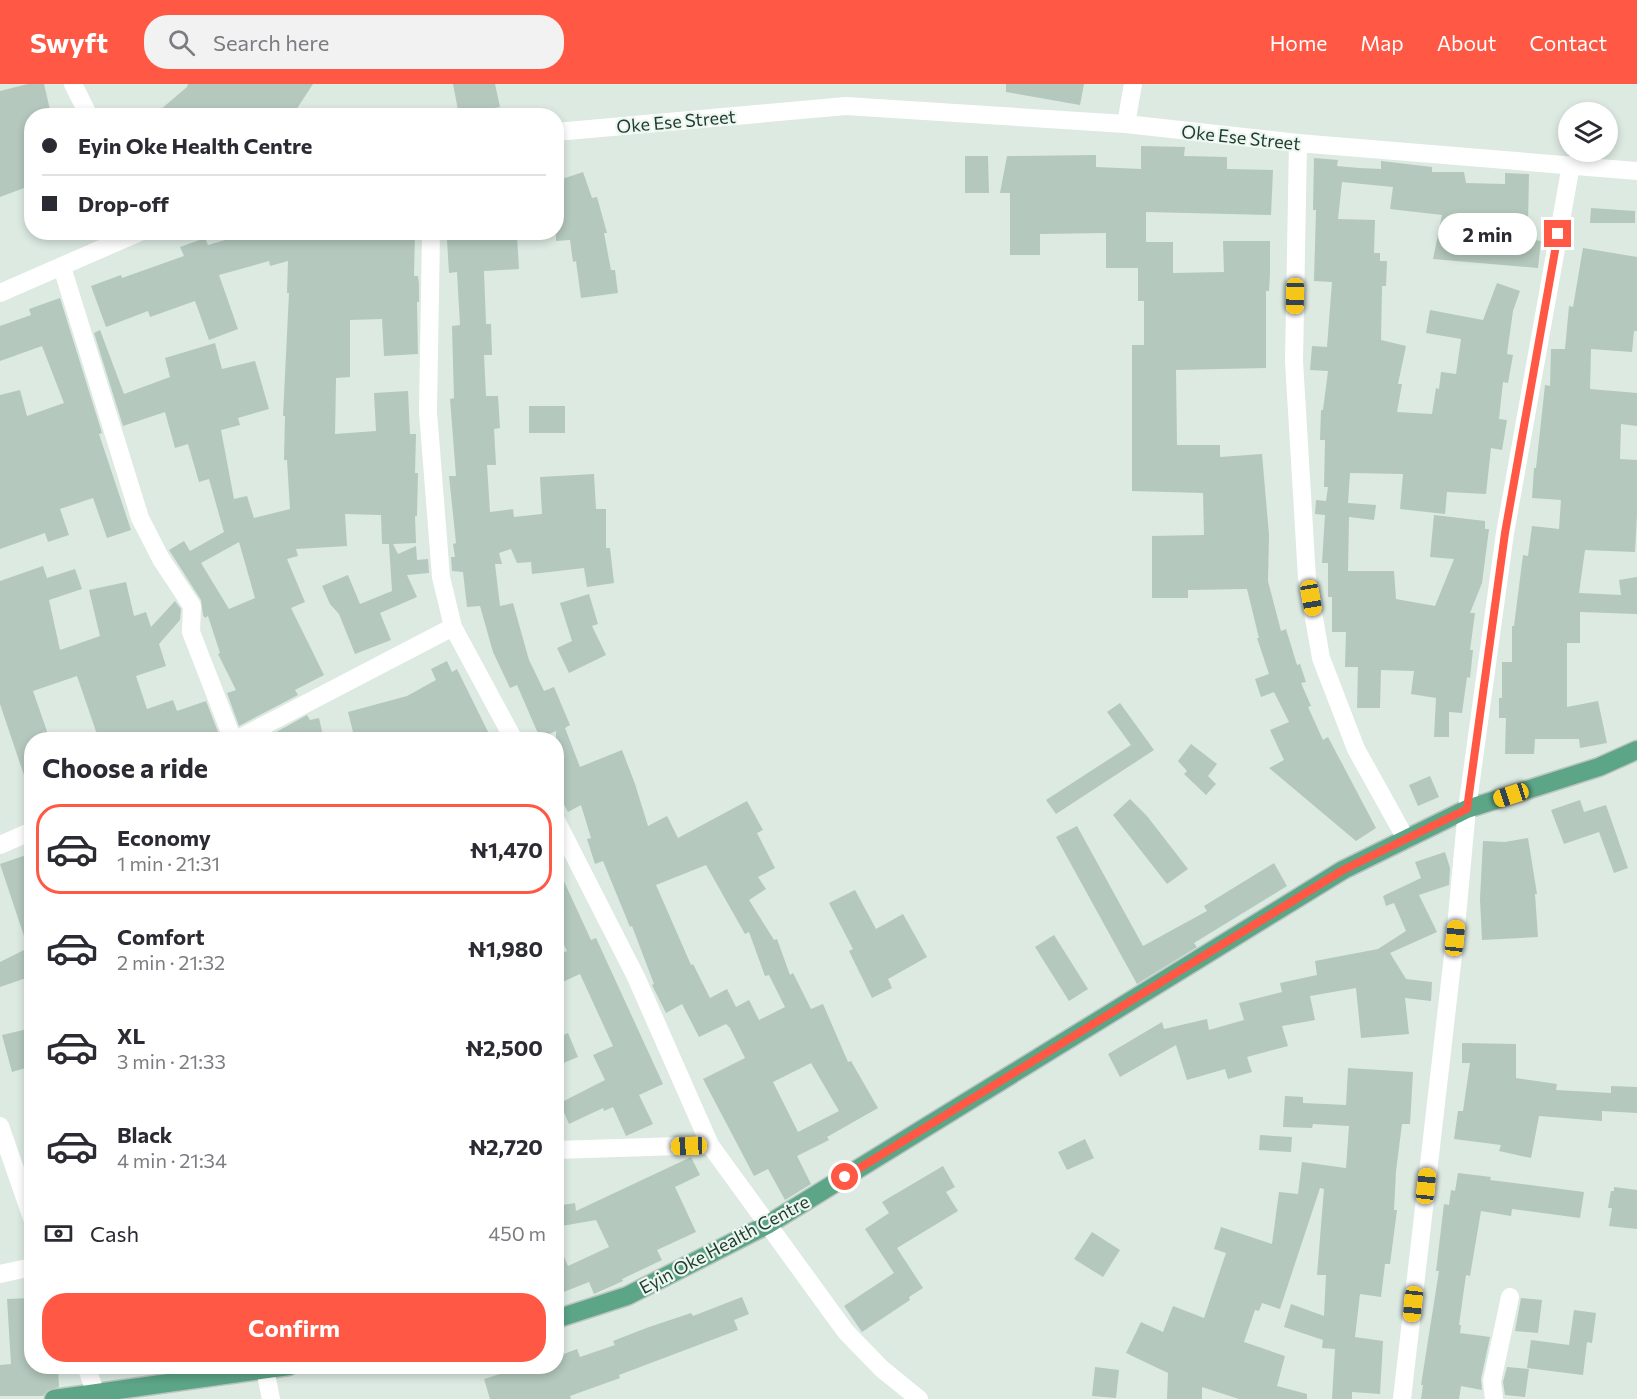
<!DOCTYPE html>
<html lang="en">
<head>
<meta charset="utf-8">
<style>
  body { margin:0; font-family:Commissioner,sans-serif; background:#f2f2f3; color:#2b2b33; height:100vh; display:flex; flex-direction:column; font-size:22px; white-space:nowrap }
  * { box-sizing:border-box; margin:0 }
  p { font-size:20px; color:#7c7c81 }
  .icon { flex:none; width:33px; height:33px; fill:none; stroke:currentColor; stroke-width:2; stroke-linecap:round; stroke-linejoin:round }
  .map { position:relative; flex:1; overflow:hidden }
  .details { position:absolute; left:24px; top:648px; width:540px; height:642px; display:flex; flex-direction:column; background:#fff; border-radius:24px; box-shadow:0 3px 9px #0003 }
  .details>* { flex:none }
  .guide { position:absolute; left:24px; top:24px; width:540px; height:132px; border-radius:24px; box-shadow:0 3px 9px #0003; display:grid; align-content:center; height:132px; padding:0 18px; background:#fff }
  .controls { position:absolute; left:1558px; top:18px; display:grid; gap:12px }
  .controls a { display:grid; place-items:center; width:60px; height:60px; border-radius:50%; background:#fff; box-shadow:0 3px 9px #0003; font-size:30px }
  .end { position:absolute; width:27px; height:27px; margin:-14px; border:8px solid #ff5845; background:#fff; box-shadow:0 0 0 3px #fff }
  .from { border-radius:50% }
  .bubble { position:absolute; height:42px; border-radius:21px; background:#fff; box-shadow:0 3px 9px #0003; font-size:20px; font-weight:700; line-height:42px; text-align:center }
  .car { position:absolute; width:18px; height:36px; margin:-18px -9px; border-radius:8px; box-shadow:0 0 4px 2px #0007; background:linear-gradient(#f5c518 24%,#345 0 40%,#f5c518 0 76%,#345 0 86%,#f5c518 0) }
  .guide b { display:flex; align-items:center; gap:21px; height:57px; font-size:22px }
  .guide b+b { border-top:2px solid #e1e1e2 }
  .guide i { width:15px; height:15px; background:#2b2b33 }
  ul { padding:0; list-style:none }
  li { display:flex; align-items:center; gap:18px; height:90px; margin:0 12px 9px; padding:0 6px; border:3px solid transparent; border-radius:24px }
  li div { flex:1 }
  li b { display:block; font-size:22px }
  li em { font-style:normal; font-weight:700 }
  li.selected { border-color:#ff5845 }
  li>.icon { width:54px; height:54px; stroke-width:1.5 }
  h2 { padding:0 18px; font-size:27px; line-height:72px }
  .pay { display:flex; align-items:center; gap:15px; height:66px; padding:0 18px; font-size:22px }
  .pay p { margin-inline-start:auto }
  .primary-button { display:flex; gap:12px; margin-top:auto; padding:12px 18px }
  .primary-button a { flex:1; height:69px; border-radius:24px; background:#ff5845; color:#fff; font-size:24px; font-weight:700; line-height:69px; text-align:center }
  header { display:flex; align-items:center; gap:36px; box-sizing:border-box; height:84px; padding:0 30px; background:#ff5845; color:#fff }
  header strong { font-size:28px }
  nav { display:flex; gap:33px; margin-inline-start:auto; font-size:21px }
  .search { width:420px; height:54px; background:#f2f2f3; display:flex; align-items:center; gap:15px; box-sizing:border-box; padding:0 21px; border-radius:24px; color:#7c7c81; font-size:22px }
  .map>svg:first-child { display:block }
</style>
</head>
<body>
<header>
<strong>Swyft</strong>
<div class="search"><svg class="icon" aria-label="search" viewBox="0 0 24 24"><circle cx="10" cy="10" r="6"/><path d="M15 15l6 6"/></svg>Search here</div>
<nav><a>Home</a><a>Map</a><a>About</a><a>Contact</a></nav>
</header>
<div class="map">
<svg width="1637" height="1315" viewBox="0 0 1637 1315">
  <rect width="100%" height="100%" fill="#dceae2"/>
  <path fill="#b4c8bd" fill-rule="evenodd" d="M28,0H44L51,30L32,32V101L0,113V7Z
    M188,0H313L292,32H153L187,3Z
    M453,0H495L500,23L459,31Z
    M1006,0H1084L1080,21L1006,8Z
    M1141,62L1185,63L1184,72L1227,73V85L1273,86L1271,131L1146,128V158H1173V189L1224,188L1223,157H1270V189L1269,207H1266V284L1176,286L1177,361H1220V373L1262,370L1269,451L1268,497L1281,547L1286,545L1297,581L1300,580L1306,598L1301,599L1311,622L1308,623L1323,656L1328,653L1376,744L1356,757L1269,684L1284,676L1270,646L1289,638L1274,608L1261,613L1255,595L1269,590L1257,554H1259L1247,505L1188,506V514H1152V452L1204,451L1203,409L1132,407V261H1144V217H1138V184H1106V149L1040,150V171H1010V109H1000L1007,72L1096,71V83L1141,85Z
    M965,72H988L989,109H965Z
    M1314,74L1338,76L1337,82L1359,84L1381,85V77L1432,83V88H1464L1466,99L1505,100V89L1529,90L1528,139H1504L1503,151L1541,157L1538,184L1433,175L1442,131L1390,125L1393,103L1342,98L1338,135L1375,136L1374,169H1380V177H1387L1386,202H1382L1381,256L1406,262L1398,300H1402L1397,328L1432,330L1436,304L1439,305L1441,288L1456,290L1461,255L1426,249L1430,226L1483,236L1497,199L1520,207L1513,227L1507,270L1513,271L1508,299L1503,298L1499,335L1507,336L1502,366L1491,364L1486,410L1447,408L1445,430L1400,425L1403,390L1350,389L1348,419L1376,421L1374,436L1349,433L1348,487H1394L1396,515L1435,522L1454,475L1430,473L1434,431L1485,437V445H1489L1482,499L1470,529H1475L1470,566H1473L1470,594L1467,593L1462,629L1449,628V653H1434L1436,614L1411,610L1414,587L1381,586L1380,624H1357L1358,583H1345L1346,548H1332V513H1328V479H1322L1325,431L1315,430L1316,416L1326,417L1328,403H1324L1325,356H1320L1321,326H1323L1328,287L1310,286L1312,262L1327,263L1332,198L1314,197L1316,126H1313Z
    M583,88L592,114L597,113L607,149H604L611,186H615L618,209L581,214L576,177L573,178L570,156L556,157V97Z
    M1591,124L1635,127V139H1590Z
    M252,148H415L414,192H418L419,200V218H417L418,270L384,272L382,235L350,236V293L336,294L335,350L376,347L374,309L408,307L410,350H416L415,389H418L417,432H415L416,459L393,460L398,470L416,462L417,476L428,475L429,489L407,491L417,513L380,529L391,556L355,570L339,530L330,520L322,502L348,491L360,520L392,507L389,460H382L381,431L345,430L347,462L296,465L298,472L287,475L305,518L291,524L324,591L295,606L298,611L239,642L227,609L236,606L218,570L220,569L208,532L205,534L203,531L201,516L169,466L184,457L190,467L224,448L209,395L199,398L188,360L175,364L165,328L123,342L94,249L100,246L124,310L170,293L165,274L215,259L222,285L255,277L269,325L238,334L240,341L221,346L234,415L247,412L254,434L290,425L287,376H284L285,332H283L289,209H287L288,177L270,182L269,177L219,191L238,245L209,256L195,217L150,233L148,227L106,243L91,202L121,191L122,194L184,172L180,163L205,154L208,161ZM239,458L255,514L229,525L201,479Z
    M517,152L519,185L484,187L486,240H491L492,271H484L486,312H498L500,344L494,345L496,381H487L490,428L513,425L514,433L542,430L540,393L594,390L596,425H606V464H610L614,499L587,503L584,484L532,490L531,478L517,479L511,465L499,469L502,480H495L500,522L513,519L529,576L544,607L554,603L570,641L565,644L580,683L622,666L635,700L648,742L667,732L678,754L747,717L763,746L757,749L775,784L758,793L766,805L749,816L774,856L777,855L790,891L793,889L811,925L823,920L848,978L851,977L878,1024L827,1053L829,1056L797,1072L811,1100L785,1116L768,1085L754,1092L703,995L745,974L730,944L726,940L699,953L682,920L666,929L652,901L654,900L632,842L630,843L603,777L595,780L587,755L591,754L581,721L568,728L556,706V647L540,654L517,601L510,604L493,568L480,522L467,523L463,488L452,487L451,473H455L453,460L456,459L449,392H456L450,315L454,314L452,242L460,241L457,188L449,189L447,156ZM706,781L745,850L749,848L765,892L769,891L785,923L759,936L749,916L736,923L727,905L710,914L693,880L691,881L656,801ZM811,979L839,1027L798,1048L773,998Z
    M1583,164L1637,173V247H1634L1632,268L1591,265L1590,305L1637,309V342L1621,340L1620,375L1637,376V430L1635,468L1585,466L1579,509L1621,511L1619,496L1637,493V530L1580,528V559H1567V623L1598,617L1607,659L1580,664L1579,655H1535L1534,670H1505L1506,634H1499V614H1502V578H1512V542H1514L1523,471L1528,472L1532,442L1559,445L1561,416L1532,414L1534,384H1536L1545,301L1550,302L1551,265H1565L1569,222L1573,223Z
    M60,214L102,349L99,350L131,446L107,454L93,414L60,425L69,451L48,458L45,449L0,465V311L20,306L27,332L64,319L42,262L0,277V242L31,231L29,225Z
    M529,322H565V349H529Z
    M43,482L47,494L75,485L82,505L49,516L60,566L100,552L89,506L126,498L134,532L146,528L151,543L175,517L181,525L180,536L159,560L166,582L136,592L147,625L173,616L177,627L206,617L218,648L195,656H99L77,592L33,607L50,656H32V709H30L0,620V497Z
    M589,510L598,540L592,542L606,571L569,589L557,564L572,557L560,519Z
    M447,577L452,588L457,585L492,656H355L348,628L407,612L436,596L431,585Z
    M1120,619L1154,666L1056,730L1046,716L1131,661L1107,628Z
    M307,631L310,636L319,634L324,656H272L271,651Z
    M1191,660L1217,680L1208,692L1216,700L1206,711L1184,690L1187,687L1178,677Z
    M1430,692L1439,713L1418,722L1409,701Z
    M1130,715L1147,732L1188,785L1167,800L1113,731Z
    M1580,716L1584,728L1606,721L1628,784L1614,789L1599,748L1564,760L1551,726Z
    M1077,742L1143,862L1207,827L1204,822L1274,779L1287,802L1194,859L1197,863L1137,900L1056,753Z
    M1528,754L1537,810H1535L1538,853L1482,856L1480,815L1483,757L1505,758Z
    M1445,768L1450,784L1449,801L1419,811L1437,848L1390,869L1406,895L1432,898L1431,917L1405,914L1409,950L1361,954L1356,904L1310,912L1315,936L1282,942L1288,962L1247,973L1252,988L1228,995L1225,985L1187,996L1176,961L1120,993L1108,970L1162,938L1164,945L1207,935L1209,946L1244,936L1239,919L1282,908L1280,899L1317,891L1315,877L1378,865L1406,847L1394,819L1386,822L1383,812L1421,794L1415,778Z
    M32,769V892L0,903V878L28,864L0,780Z
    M556,780L591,856L596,854L663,1000L639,1011L653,1040L626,1052L613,1023L604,1027L603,1024L569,1040L560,1019L605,996L593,971L613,962L580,890L556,901V872L567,867L556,844Z
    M855,806L876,845L903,830L927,873L888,895L892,904L872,914L849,867L853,865L829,819Z
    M1054,851L1088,905L1069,917L1035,863Z
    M32,944V982L12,988L2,951Z
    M568,949L578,973L556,982V954Z
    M1462,959L1516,960V994L1557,1000L1556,1006L1611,1009V1002L1637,1003V1029L1602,1027V1037L1539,1032L1531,1074L1499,1067L1501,1061L1454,1055L1458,1027H1463L1470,979H1462Z
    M1348,984L1413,988L1410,1040H1402L1396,1087L1394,1126H1397L1390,1180H1385L1381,1213L1360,1210L1355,1253L1383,1257L1380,1310L1352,1308V1315H1332L1335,1265L1322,1264L1323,1256L1284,1243L1291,1220L1324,1232L1326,1191H1317L1324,1105L1320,1104L1280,1225L1262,1219L1259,1227L1255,1226L1244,1258L1285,1272L1277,1302L1307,1310V1315H1239L1202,1303V1315H1167L1168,1289L1126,1269L1141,1238L1163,1248L1173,1222L1204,1234L1226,1169L1214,1165L1221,1143L1272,1160L1279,1108L1298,1110L1302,1078L1346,1084L1349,1042L1313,1040L1312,1044L1283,1043L1285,1012L1303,1013V1019L1346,1021Z
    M1260,1051L1292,1053L1291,1068L1259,1066Z
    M1085,1055L1094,1074L1067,1086L1058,1068Z
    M691,1073L700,1091L675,1103L696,1148L657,1166L662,1176L622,1195L623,1197L594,1210L589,1198L556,1211V1155L568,1182L609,1163L596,1136L556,1143V1122L575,1119L576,1127Z
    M943,1082L955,1103L946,1108L958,1127L897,1164L923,1204L909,1213L910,1216L862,1248L844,1222L894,1189L865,1145L889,1129L882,1118Z
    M1458,1089L1491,1093L1490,1096L1584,1108L1580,1134L1512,1125L1511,1132L1481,1127L1470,1192L1466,1191L1459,1241H1461L1460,1249L1490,1253L1481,1295L1482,1306L1461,1302L1459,1315H1421L1423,1301H1421L1439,1187H1436L1444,1120L1449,1121L1451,1106L1455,1107Z
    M1614,1103L1637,1106V1145L1609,1142L1612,1124H1608L1611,1107H1614Z
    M1092,1148L1120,1166L1103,1193L1074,1175Z
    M742,1213L749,1230L734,1236L738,1246L619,1291L620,1294L570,1312L571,1315H490L484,1295L525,1282H556V1273L577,1265L580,1273L615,1261L613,1257L649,1243L691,1229L693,1232Z
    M32,1214V1282H58L59,1303L48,1306L43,1312H0V1281L11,1280L7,1215Z
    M1521,1214L1542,1216L1538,1249L1515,1247Z
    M1574,1226L1596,1229L1592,1259L1587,1258L1583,1291L1527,1284L1531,1256L1569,1261Z
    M1095,1283L1119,1286L1116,1314L1092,1312Z
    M1507,1283L1529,1285L1525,1313L1505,1311L1503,1298Z"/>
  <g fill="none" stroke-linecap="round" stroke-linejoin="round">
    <g stroke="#bbc4c0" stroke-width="21">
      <path id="major" d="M556,1235L627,1212L767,1141L1343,786L1467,725L1599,683L1637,666
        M54,1315L289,1282"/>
    </g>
    <path stroke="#fff" stroke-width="18" d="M73,0L89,32
      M1126,40L1133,0
      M556,48L846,22L1126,40L1298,59L1637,87
      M1298,59L1294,277L1307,494L1321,574L1356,665L1406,755
      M431,148L428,328L441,493L453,543L514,656
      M62,183L140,434L161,475L192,522L191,548L233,656
      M0,209L140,148
      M236,656L453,543
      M556,736L636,893L710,1061L846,1248L882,1285L919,1315
      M0,761L32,747
      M0,1042L32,1134
      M556,1066L710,1061
      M0,1190L32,1183
      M86,1282L96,1310
      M265,1286L271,1315
      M1402,1315L1455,854L1467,725L1505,449L1571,81
      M1494,1315L1492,1297L1510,1213"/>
    <use href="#major" stroke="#5ca587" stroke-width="18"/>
  </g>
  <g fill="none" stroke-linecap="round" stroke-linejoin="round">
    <path stroke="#ff5845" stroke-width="8" d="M845,1093L1343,786L1467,725L1505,449L1558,150"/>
  </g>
  <g text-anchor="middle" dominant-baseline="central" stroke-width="4.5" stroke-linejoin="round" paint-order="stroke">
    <g font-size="18" fill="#1d3b2e" stroke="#edf7f0">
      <text transform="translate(676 37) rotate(-5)">Oke Ese Street</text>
      <text transform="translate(1241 53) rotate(6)">Oke Ese Street</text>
      <text transform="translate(724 1160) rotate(-28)">Eyin Oke Health Centre</text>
    </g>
  </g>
</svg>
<div class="controls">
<a><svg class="icon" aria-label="layers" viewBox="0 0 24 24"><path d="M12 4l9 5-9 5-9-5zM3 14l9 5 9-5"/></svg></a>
</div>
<i class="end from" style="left:845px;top:1093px"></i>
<i class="end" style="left:1558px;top:150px"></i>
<div class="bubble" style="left:1438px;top:129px;width:99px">2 min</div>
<i class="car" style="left:1295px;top:212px;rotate:181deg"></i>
<i class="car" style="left:1311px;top:514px;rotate:170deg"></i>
<i class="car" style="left:1511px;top:711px;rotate:252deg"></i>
<i class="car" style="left:1455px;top:854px;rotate:6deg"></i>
<i class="car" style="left:689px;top:1062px;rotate:268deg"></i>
<i class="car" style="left:1426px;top:1102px;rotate:6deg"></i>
<i class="car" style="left:1413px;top:1220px;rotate:186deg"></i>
<div class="guide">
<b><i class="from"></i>Eyin Oke Health Centre</b>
<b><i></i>Drop-off</b>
</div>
<section class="details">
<h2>Choose a ride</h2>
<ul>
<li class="selected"><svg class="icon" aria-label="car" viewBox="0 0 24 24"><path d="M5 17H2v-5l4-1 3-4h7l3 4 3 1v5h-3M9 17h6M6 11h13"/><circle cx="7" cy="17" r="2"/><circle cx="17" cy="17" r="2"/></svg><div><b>Economy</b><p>1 min · 21:31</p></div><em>₦1,470</em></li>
<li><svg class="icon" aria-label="car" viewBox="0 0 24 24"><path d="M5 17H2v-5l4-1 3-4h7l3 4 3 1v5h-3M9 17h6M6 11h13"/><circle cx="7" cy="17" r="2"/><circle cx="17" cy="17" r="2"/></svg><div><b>Comfort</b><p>2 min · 21:32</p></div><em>₦1,980</em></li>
<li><svg class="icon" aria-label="car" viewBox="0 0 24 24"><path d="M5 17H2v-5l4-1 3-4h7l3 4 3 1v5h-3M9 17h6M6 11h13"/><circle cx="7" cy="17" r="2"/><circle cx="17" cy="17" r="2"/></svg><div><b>XL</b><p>3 min · 21:33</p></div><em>₦2,500</em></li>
<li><svg class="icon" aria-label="car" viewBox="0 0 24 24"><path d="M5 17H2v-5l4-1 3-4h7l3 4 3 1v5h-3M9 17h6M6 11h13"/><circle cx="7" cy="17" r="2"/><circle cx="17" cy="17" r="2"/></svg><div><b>Black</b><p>4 min · 21:34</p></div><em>₦2,720</em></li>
</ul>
<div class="pay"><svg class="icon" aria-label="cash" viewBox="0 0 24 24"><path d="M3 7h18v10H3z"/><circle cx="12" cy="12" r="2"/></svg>Cash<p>450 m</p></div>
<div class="primary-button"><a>Confirm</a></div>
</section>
</div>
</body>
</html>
